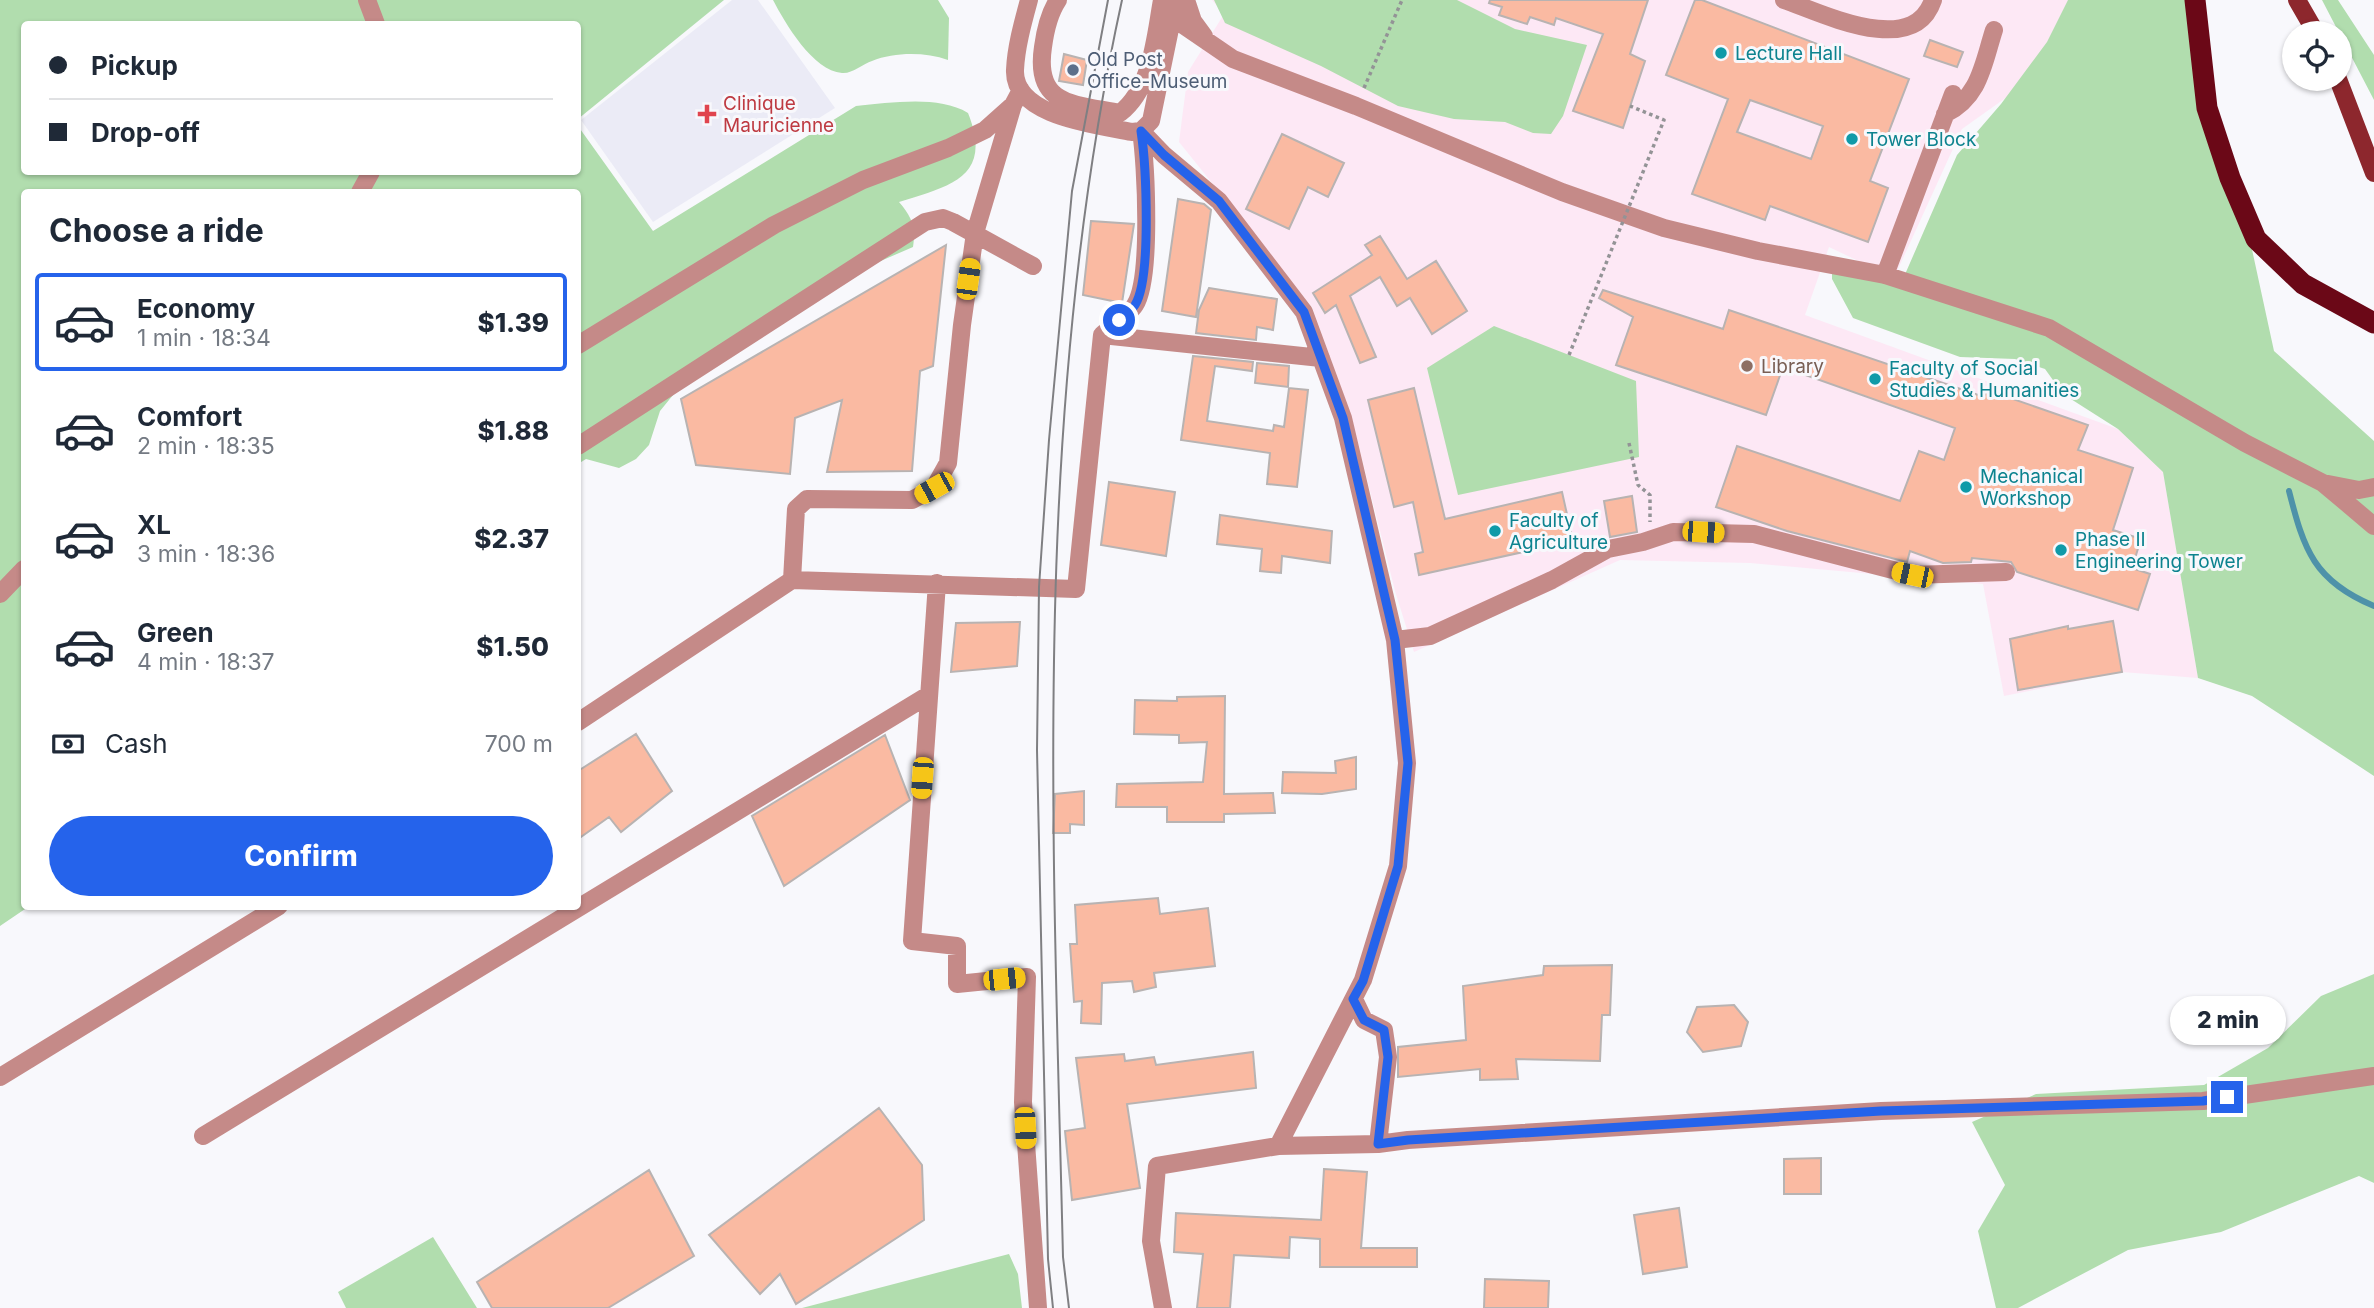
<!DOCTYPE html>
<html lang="en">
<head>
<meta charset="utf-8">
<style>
  body { margin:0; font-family:Inter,sans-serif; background:#f6f6f7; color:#1f2937; height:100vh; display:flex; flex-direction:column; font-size:26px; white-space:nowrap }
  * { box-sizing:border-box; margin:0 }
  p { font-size:23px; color:#747a83 }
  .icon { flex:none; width:38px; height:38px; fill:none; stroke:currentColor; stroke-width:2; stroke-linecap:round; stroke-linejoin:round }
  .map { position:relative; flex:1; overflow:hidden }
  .drawer { position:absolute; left:21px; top:189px; width:560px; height:721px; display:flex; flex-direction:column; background:#fff; border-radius:7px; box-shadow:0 2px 5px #0004 }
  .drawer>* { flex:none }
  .hud { position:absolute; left:21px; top:21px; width:560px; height:154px; border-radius:7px; box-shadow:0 2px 5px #0004; display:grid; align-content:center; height:154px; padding:0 28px; background:#fff }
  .tools { position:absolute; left:2282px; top:21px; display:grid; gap:14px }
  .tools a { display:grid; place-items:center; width:70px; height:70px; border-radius:50%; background:#fff; box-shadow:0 2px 5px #0004; font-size:35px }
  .end { position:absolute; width:32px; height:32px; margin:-16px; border:9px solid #2563eb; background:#fff; box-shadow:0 0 0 4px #fff }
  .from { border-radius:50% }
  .bubble { position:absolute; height:49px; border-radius:24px; background:#fff; box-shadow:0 2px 5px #0004; font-size:23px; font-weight:800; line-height:49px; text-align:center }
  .car { position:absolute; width:21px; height:42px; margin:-21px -10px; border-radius:9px; box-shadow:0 0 5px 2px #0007; background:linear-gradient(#f5c518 24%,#345 0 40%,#f5c518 0 76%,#345 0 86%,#f5c518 0) }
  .hud b { display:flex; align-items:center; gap:24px; height:66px; font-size:26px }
  .hud b+b { border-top:2px solid #e0e1e3 }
  .hud i { width:18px; height:18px; background:#1f2937 }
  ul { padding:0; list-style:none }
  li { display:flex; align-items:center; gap:21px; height:98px; margin:0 14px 10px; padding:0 14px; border:4px solid transparent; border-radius:7px }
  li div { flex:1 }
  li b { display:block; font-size:26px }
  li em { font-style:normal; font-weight:800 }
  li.active { border-color:#2563eb }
  li>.icon { width:63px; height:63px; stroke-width:1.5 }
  h2 { padding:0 28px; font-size:32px; line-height:84px }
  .pay { display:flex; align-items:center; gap:18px; height:77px; padding:0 28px; font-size:26px }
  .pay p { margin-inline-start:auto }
  .action { display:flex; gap:14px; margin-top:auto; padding:14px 28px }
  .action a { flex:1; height:80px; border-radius:42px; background:#2563eb; color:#fff; font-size:28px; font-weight:800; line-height:80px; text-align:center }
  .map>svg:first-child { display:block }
</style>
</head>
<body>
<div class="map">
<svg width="2374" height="1308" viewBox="0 0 2374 1308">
  <rect width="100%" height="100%" fill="#f8f8fc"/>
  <path fill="#ebebf6" d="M732,0H758L835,108L653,222L581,120Z"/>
  <path fill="#fde8f5" d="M1212,0H2085L2063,57L1962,129L1894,278L1829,247L1805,315L2118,429L2163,472L2198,678L2122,672L2004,696L1983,584L1750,563L1620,560L1414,652L1395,591L1351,415L1312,307L1179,142L1188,72L1224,14Z"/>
  <path fill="#b1ddae" d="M0,0H724L578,119V24H24V172H578V126L653,231L856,106C891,103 938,95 968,113C994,178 949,186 899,202C912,217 916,227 913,247L846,276L682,384L660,411L649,445L636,459L619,468L586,459L578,464V192H24V906L28,907L0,926Z
    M773,0H938L949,18L948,60C925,52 895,52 872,61C863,64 852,74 842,73C813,71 785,23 773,0Z
    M1214,0H1457L1515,29L1587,45L1563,116L1551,134L1533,133L1505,122L1454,119L1398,106L1321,66L1225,23Z
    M2068,0H2187L2248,231L2274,351L2374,441V776L2252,696L2198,678L2163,472L2118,429L2063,394L2045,369L2015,359L1960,357L1853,318L1832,279V261L1903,279L1957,155L2001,104L2047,42Z
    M2322,0H2338L2374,55V100Z
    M1494,326L1636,381L1639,457L1458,495L1427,368Z
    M2374,974V1183L2359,1176L2221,1232L2128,1250L2018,1308H1996L1978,1231L2005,1185L1972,1122L2036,1094L2204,1085L2268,1048L2321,996Z
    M433,1237L477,1308H346L338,1292Z
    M1009,1254L1018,1274L1022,1308H802Z"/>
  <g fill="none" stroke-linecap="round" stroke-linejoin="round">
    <path stroke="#4e92a9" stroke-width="6" d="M2289,491C2304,550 2314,581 2374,606"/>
  </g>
  <path fill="#fabaa2" stroke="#b8b3b2" stroke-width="2" fill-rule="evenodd" d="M1490,0H1648L1630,54L1645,61L1623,128L1573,111L1603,34L1556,18L1554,25L1530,17L1527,24L1499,15L1502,7L1489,3Z
    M1695,0H1702L1909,79L1870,181L1888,188L1868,242L1770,206L1765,220L1692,194L1728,99L1666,75ZM1750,100L1823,126L1811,159L1737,132Z
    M1930,40L1963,52L1957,67L1924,56Z
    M1064,54L1087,60L1083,85L1059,81Z
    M1282,134L1344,163L1328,197L1308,187L1289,229L1246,209Z
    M1178,199L1204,204L1211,210L1196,317L1162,311Z
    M1091,221L1134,224L1122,303L1083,295Z
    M1380,236L1407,279L1436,261L1467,311L1432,334L1410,298L1397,306L1380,277L1350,296L1376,357L1360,363L1336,305L1325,313L1313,293L1372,255L1365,245Z
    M946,245L933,366L920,371L912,471L827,472L842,400L795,418L790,474L696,465L681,399Z
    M1209,288L1277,299L1273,330L1257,327L1256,340L1196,333L1199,310Z
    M1603,290L1723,329L1729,310L1984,397L1987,390L2088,425L2078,450L2133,468L2113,530L2141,539L2132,568L2150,574L2138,610L2017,572L2011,562L1972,558L1971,562L1943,563L1910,551L1907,562L1787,531L1716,507L1737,446L1900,501L1919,451L1944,460L1955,428L1783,367L1766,415L1616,365L1633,317L1599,298Z
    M1193,356L1253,362L1252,371L1215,366L1207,421L1273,431L1274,425L1284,427L1289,388L1308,390L1297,487L1267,484L1270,453L1181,440Z
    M1257,363L1289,366L1288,387L1255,383Z
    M1414,388L1445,519L1562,492L1573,541L1419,575L1415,554L1423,552L1413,502L1394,507L1368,400Z
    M1109,482L1175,492L1166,556L1101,545Z
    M1632,496L1637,532L1610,537L1604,501Z
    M1220,515L1332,531L1330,563L1282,556L1281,573L1260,571L1262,549L1217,544Z
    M2113,621L2122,672L2018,690L2010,639L2068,626V629Z
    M1020,622L1017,666L951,672L956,623Z
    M1225,696L1224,794L1273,793L1275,813L1224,814V822H1167V807H1116L1117,784L1203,782L1207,742L1179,743V735L1134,734L1135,700L1177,701V697Z
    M636,734L672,791L621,832L609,817L578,839V771Z
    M885,735L910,800L784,886L752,816Z
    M1356,757V789L1322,794L1282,793L1283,772L1336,773L1335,761Z
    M1084,791V825L1070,824V833H1053L1055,794Z
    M1158,898L1160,914L1208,908L1215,966L1154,973L1156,987L1134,992L1132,981L1102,983L1101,1024L1081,1023L1082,1001L1074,1002L1070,944H1077L1075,905Z
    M1612,965L1610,1015H1602L1600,1061L1516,1059L1518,1079L1480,1080V1069L1398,1077V1047L1466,1040L1463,986L1543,975L1544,966Z
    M1734,1005L1748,1022L1741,1046L1703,1052L1687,1032L1697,1007Z
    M1253,1052L1256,1088L1127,1104L1140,1188L1072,1200L1065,1131L1085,1128L1076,1058L1124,1054L1125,1061L1154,1057L1156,1065Z
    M879,1108L922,1165L924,1220L796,1304L780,1274L760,1294L709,1235Z
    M1821,1158V1194H1784V1159Z
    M1324,1169L1367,1172L1361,1248H1417V1267H1320V1239L1290,1237L1289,1258L1234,1255L1230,1308H1197L1203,1254L1174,1252L1176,1213L1321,1220Z
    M649,1170L694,1256L608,1308H492L477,1282Z
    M1679,1208L1687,1267L1643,1274L1634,1215Z
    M1485,1279L1549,1281L1548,1308H1484Z"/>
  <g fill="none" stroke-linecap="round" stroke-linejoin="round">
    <path stroke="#939396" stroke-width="3.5" stroke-dasharray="3.5 3.5" stroke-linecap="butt" d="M1364,88L1402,0
      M1629,443L1638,485L1650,495V522"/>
    <path stroke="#c58a88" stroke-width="18" d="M367,0L376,24
      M1029,0C1023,22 1016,47 1015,70C1013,117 1099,125 1132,132L1141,131L1151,121L1176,0
      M1058,0C1050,12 1045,32 1043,47C1034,106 1074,104 1120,113C1152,88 1155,38 1162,0
      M1186,0L1193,21L1204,36
      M1784,0C1822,13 1913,59 1933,0
      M1173,18L1233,59L1356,106L1562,192L1664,228L1758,251L1885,275L2049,328L2245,443L2323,483L2374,526
      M1945,114C1980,97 1983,64 1994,30
      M1141,131L1164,155L1219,201L1304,312L1343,418L1395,640L1407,763L1398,866L1363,980L1278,1146
      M360,192L371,172
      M1885,275L1953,94
      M1102,335L1321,358
      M578,345L774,225L863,180L948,148L985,130L1013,105
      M578,446L925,222L943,218L953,222L1033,266
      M2323,483L2359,490L2374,487
      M792,580L1076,589L1102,335C1112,326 1128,316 1135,305C1152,279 1146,164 1141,131
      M937,583L912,941L957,946V984L1027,977L1023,1102L1038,1308
      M0,594L24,569
      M1395,640L1430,636L1552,580L1608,549L1643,542L1673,532L1754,534L1912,575L2006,572
      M578,722L792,580L796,509L807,499L912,500L934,488L948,463L962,325L975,233L1013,105L1021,90
      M1354,999L1364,1020L1384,1030L1388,1057L1378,1144
      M0,1077L279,906
      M203,1136L927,696
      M1163,1308L1151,1241L1157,1166L1278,1146L1378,1144L1408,1140L1881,1111L2203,1101L2374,1076"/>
    <path stroke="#8d272d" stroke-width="18" d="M2297,0L2316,33
      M2338,79L2374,173"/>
    <path stroke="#6b0817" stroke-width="21" d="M2195,0L2207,108L2230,178L2256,239L2303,284L2374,323"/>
    <path stroke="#7f7f82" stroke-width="2" d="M1053,1308L1048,1259L1037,750L1039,587L1049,440L1072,191L1108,0
      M1069,1308L1063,1257C1053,835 1031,416 1122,0"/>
    <path stroke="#939396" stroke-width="3.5" stroke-dasharray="3.5 3.5" stroke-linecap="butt" d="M1569,355L1664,120L1630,106"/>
  </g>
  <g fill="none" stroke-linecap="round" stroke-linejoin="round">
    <path stroke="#2563eb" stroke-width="9" d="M1119,320C1124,315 1132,310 1135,305C1152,278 1146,164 1141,131L1164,155L1219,201L1304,312L1343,418L1395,640L1408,763L1398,866L1363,981L1353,999L1364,1020L1384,1030L1388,1057L1378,1144L1408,1140L1881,1111L2203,1101L2227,1097"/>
  </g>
  <g fill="#0f9aa8" stroke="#f8f8fc" stroke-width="2.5">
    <circle cx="1721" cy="53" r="7"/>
    <circle cx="1852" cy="139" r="7"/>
    <circle cx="1875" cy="379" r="7"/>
    <circle cx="1966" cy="487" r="7"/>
    <circle cx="1495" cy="531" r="7"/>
    <circle cx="2061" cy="550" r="7"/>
  </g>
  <circle fill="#5c6f8a" stroke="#f8f8fc" stroke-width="2.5" cx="1073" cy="70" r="7"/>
  <path fill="#e0444e" stroke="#f8f8fc" stroke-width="2.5" d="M703.5 103.5h7v7h7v7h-7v7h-7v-7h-7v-7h7z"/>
  <circle fill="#8d6e63" stroke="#f8f8fc" stroke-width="2.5" cx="1747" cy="366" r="7"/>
  <g text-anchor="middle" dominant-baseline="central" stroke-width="6" stroke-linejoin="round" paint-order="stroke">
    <g font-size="19" fill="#0d838f" stroke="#f8f8fc" text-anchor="start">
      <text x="1735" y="53">Lecture Hall</text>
      <text x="1866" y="139">Tower Block</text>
      <text x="1889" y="368">Faculty of Social<tspan x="1889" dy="22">Studies &amp; Humanities</tspan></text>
      <text x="1980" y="476">Mechanical<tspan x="1980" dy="22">Workshop</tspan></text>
      <text x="1509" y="520">Faculty of<tspan x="1509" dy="22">Agriculture</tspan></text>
      <text x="2075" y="539">Phase II<tspan x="2075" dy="22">Engineering Tower</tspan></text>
    </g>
    <g font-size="19" fill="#4e5e75" stroke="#f8f8fc" text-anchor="start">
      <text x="1087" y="59">Old Post<tspan x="1087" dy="22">Office-Museum</tspan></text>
    </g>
    <g font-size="19" fill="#be3a42" stroke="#f8f8fc" text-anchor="start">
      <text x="723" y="103">Clinique<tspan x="723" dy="22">Mauricienne</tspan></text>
    </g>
    <g font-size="19" fill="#785e54" stroke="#f8f8fc" text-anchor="start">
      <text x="1761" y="366">Library</text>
    </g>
  </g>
</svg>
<div class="tools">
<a><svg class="icon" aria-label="locate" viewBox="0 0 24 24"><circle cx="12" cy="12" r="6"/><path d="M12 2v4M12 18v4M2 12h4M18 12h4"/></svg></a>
</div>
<i class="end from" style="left:1119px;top:320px"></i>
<i class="end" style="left:2227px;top:1097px"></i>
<div class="bubble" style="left:2170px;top:996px;width:116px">2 min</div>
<i class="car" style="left:968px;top:279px;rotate:8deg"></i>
<i class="car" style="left:934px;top:488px;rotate:241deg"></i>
<i class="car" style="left:1703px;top:532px;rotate:93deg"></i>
<i class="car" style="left:1912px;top:575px;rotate:282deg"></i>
<i class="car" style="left:922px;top:778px;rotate:184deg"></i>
<i class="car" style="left:1004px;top:979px;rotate:84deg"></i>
<i class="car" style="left:1025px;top:1128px;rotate:177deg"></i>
<div class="hud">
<b><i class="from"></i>Pickup</b>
<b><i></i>Drop-off</b>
</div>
<section class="drawer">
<h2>Choose a ride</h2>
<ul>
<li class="active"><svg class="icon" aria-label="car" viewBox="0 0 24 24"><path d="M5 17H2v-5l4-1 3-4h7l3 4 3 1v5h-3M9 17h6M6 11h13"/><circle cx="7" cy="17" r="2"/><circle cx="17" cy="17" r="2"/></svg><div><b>Economy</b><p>1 min · 18:34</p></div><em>$1.39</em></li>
<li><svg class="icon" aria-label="car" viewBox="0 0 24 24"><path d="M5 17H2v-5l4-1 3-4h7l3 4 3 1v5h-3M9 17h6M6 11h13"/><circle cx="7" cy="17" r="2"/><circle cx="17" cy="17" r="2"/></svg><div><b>Comfort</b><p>2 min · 18:35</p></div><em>$1.88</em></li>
<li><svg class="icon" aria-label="car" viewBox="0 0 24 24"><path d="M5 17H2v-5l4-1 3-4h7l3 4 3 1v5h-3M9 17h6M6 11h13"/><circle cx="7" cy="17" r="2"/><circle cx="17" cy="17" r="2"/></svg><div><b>XL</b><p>3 min · 18:36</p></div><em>$2.37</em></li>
<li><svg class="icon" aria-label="car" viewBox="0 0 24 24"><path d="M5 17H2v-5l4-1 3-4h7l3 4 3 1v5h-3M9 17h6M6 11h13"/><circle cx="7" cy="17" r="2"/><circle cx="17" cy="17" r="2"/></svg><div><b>Green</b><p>4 min · 18:37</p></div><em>$1.50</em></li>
</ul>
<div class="pay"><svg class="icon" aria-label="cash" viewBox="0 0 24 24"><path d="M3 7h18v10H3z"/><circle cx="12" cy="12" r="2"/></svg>Cash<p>700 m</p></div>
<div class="action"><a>Confirm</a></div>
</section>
</div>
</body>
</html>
